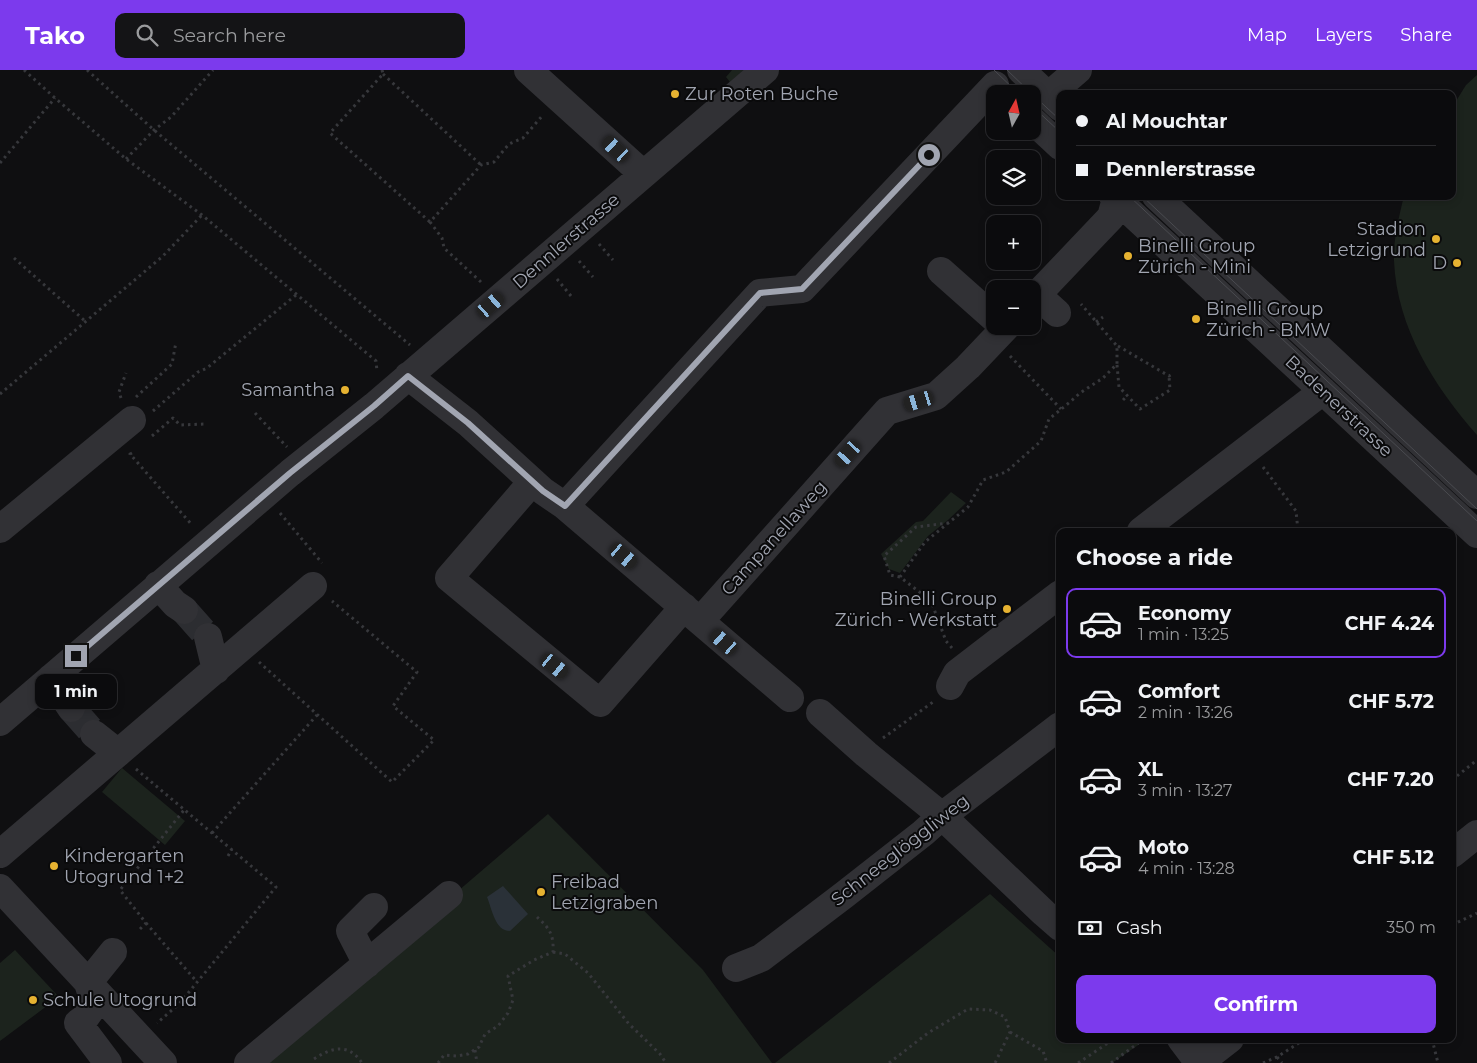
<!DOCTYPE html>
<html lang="en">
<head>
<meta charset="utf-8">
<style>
  body { margin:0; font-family:Montserrat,sans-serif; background:#141416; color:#f1f3f6; height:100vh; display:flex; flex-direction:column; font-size:19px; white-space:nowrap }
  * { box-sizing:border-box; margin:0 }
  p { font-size:16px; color:#9a9b9d }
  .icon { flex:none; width:28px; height:28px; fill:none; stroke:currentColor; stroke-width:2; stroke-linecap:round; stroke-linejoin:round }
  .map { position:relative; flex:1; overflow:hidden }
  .drawer { position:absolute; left:1056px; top:458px; width:400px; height:515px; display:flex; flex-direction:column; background:#0b0b0d; border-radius:10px; box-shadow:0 2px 8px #0003,0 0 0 1px #2b2b2e }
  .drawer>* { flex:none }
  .hud { position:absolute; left:1056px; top:20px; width:400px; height:110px; border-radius:10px; box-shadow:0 2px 8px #0003,0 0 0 1px #2b2b2e; display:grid; align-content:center; height:110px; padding:0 20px; background:#0b0b0d }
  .needle { width:32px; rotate:8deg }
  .buttons { position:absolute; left:986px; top:15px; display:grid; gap:10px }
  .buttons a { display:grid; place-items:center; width:55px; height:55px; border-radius:10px; background:#0b0b0d; box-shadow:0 2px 8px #0003,0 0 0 1px #2b2b2e; font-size:25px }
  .end { position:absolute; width:22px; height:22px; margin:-11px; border:6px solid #a1a5b1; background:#111; box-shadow:0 0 0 2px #111 }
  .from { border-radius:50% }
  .bubble { position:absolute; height:35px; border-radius:10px; background:#0b0b0d; box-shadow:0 2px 8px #0003,0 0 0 1px #2b2b2e; font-size:16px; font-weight:700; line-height:35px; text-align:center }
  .car { position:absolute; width:15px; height:30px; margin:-15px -8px; border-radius:6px; box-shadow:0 0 4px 1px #0007; background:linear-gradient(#222 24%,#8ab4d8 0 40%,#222 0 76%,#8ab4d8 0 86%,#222 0) }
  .hud b { display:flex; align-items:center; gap:18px; height:48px; font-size:19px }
  .hud b+b { border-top:1px solid #2b2b2e }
  .hud i { width:12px; height:12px; background:#f1f3f6 }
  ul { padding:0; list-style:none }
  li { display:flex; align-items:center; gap:15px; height:70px; margin:0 10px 8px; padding:0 10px; border:2px solid transparent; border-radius:10px }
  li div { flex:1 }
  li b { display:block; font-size:19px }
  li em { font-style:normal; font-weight:700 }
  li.current { border-color:#7c3aed }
  li>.icon { width:45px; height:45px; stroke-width:1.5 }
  h2 { padding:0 20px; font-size:22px; line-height:60px }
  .pay { display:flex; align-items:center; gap:12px; height:55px; padding:0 20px; font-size:19px }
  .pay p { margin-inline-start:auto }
  .button { display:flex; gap:10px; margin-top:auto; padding:10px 20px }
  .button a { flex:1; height:58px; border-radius:10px; background:#7c3aed; color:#fff; font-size:20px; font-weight:700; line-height:58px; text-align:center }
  header { display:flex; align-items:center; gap:30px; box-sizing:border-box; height:70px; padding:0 25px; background:#7c3aed; color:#fff }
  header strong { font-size:24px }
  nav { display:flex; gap:28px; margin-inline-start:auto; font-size:18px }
  .search { width:350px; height:45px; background:#141416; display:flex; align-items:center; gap:12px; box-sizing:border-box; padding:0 18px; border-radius:10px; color:#9a9b9d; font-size:19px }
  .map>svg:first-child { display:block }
</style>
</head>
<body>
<header>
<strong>Tako</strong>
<div class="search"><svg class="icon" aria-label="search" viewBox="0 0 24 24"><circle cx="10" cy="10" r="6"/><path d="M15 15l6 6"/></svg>Search here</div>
<nav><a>Map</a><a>Layers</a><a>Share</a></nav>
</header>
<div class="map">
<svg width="1477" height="993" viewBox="0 0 1477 993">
  <rect width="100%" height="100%" fill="#0f0f11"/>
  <path fill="#1c231d" d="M732,0H744L730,12L726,7Z
    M1477,5V365C1434,316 1397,258 1394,191C1393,171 1399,146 1404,126H1452L1453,36L1466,15Z
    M951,422L966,433L948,450L928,466L900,503L889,499L881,484L916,452L923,451Z
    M122,698L185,751L165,775L102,722Z
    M548,744L703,900L772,993H257Z
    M990,824L1060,887V969H1147L1112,993H775Z
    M15,880L59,927L0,971V893Z"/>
  <path fill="#2a3138" d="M503,816L528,844L510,861C495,861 492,839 487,827Z"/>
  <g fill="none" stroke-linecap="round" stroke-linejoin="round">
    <path stroke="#2c2d31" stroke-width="28" stroke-dasharray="28 14" stroke-linecap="butt" d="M184,540L208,567
      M71,638L94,664"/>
    <path stroke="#37383c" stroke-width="3" stroke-dasharray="2.5 4" stroke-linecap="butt" d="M24,0L55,28L126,89L202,145L376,291L377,301
      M87,0L154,60L410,275
      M382,0L383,4L330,63L430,152
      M383,4L481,95
      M126,89L154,60L171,47L213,0
      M0,93L55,28
      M599,174L613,190
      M14,188L85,251
      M579,191L593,207
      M557,209L571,226
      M481,212L444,178L442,168L430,152L481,95L494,92L509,74L523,68L543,45
      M1096,252L1103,247
      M1118,276L1169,306L1174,303
      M1010,286L1061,339
      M1117,295L1119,317L1140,339L1170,320L1169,306
      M0,324L163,186L202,145
      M136,327L172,294L176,272
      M121,328L119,322L126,303
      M1123,330L1127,326
      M153,341L198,302L207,298L296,225
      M255,343L287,377
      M152,366L173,348L180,355L205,354
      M132,383L130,384L192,455
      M1263,397L1296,441L1298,461
      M280,443L322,493
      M900,507L890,505L884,486L916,457L949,453
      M952,578L946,571L931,531L900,507L925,472L968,437L983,410L1006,402L1041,371L1049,349L1070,332L1080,323L1103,308L1117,294V276L1081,234
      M259,592L392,712L434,670L393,636L417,602L332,531
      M883,668L933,632
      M136,699L276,817L179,934L157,953
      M1452,710L1477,690
      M212,763L317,645
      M228,786L232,779
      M146,853L197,912
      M1452,855L1477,843
      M140,859L146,853L120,820L184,740
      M553,882L565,884L588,903L629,954L660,984L666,993
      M1010,962L1043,981L1047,993
      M1138,969L1141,971L1144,969
      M1432,969L1438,993
      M475,980L477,993
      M1277,987L1282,993
      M314,989C332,977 349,973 362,993
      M438,993L444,985L457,986L468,984L479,977L485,964L498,956L508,943L513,930L508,906L534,890L553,882C554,864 549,858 537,847
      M889,993L928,963L968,939L990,940L1005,947L1010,962L995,993
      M1078,993L1114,969
      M1111,993L1141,971
      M1263,993L1277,987L1305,969"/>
    <path stroke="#313135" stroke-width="28" d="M528,0L643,104
      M1021,0L1060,37
      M1048,26L1078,0
      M1032,50L1060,76
      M1113,126L1477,464
      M1156,126L1477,425
      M941,201L995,249
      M1037,225L1057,243
      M1032,230L1111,147L1114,136L1119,131
      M408,306L468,353L543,421L565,436L790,628
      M532,412L449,508L600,633L684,537
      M565,436L760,223L802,219L995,15
      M0,459L132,350
      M1141,461L1323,321
      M158,515L175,534L184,540
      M700,551L887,341L936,326L968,297L1007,256
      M208,567L216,600
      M51,608L71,638
      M950,616L957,603L1060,524
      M820,643L866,684L942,746L1044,843L1060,857
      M0,652L290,403L374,336L765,0
      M94,664L118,683
      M0,784L313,516
      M1452,784L1477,764
      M0,818L163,993
      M367,894L350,861L374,837
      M736,898L761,888L844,825L923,763L942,746L1060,656
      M1181,969L1199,993
      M108,993L78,953L85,948L95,934L88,913L113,882
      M248,993L449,825
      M1199,993L1230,969"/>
    <path stroke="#4a4b50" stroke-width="1" d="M994,0L1019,24
      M1007,0L1032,24
      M1032,24L1060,50
      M1032,36L1060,62
      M1129,126L1477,451
      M1142,126L1477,439"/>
  </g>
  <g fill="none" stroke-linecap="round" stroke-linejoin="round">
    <path stroke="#a1a5b1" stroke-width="6" d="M76,586L290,403L374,336L408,306L468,353L543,421L565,436L760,223L802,219L929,85"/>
  </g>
  <g fill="#e6b231" stroke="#0a0a0b" stroke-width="2">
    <circle cx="675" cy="24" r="5"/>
    <circle cx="1436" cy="169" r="5"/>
    <circle cx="1128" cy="186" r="5"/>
    <circle cx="1457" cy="193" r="5"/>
    <circle cx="1196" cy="249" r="5"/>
    <circle cx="345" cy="320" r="5"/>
    <circle cx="1007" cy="539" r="5"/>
    <circle cx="54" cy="796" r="5"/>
    <circle cx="541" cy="822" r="5"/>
    <circle cx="33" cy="930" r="5"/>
  </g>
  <g text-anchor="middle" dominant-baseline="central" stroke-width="4" stroke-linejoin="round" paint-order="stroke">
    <g font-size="18" fill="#a1a5b1" stroke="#0a0a0b" text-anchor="start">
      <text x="685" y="24">Zur Roten Buche</text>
      <text x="1426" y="159" text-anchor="end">Stadion<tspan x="1426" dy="21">Letzigrund</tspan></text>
      <text x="1138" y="176">Binelli Group<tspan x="1138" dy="21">Zürich - Mini</tspan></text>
      <text x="1447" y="193" text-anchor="end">D</text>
      <text x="1206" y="239">Binelli Group<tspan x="1206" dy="21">Zürich - BMW</tspan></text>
      <text x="335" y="320" text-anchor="end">Samantha</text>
      <text x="997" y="529" text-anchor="end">Binelli Group<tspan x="997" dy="21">Zürich - Werkstatt</tspan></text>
      <text x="64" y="786">Kindergarten<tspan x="64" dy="21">Utogrund 1+2</tspan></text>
      <text x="551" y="812">Freibad<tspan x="551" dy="21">Letzigraben</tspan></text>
      <text x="43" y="930">Schule Utogrund</text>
    </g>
    <g font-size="18" fill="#a1a5b1" stroke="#0a0a0b">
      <text transform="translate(566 171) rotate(-41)">Dennlerstrasse</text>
      <text transform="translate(1339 336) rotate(43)">Badenerstrasse</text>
      <text transform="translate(774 468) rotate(-48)">Campanellaweg</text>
      <text transform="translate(900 780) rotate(-38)">Schneeglöggliweg</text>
    </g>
  </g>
</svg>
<div class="buttons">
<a><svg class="needle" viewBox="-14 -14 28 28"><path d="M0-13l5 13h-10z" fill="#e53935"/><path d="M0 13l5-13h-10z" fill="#9a9b9d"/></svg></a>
<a><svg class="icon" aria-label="layers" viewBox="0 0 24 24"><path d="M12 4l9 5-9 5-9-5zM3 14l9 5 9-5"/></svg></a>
<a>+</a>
<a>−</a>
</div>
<i class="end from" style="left:929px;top:85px"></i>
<i class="end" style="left:76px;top:586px"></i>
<div class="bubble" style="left:35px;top:604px;width:82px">1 min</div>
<i class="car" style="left:616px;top:79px;rotate:312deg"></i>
<i class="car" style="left:491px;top:235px;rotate:49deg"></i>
<i class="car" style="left:919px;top:331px;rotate:253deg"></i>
<i class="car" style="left:848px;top:384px;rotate:222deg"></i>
<i class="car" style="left:624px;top:486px;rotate:130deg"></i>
<i class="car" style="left:724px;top:572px;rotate:311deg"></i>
<i class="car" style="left:555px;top:596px;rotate:129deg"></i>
<div class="hud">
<b><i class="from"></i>Al Mouchtar</b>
<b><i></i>Dennlerstrasse</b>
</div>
<section class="drawer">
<h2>Choose a ride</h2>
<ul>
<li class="current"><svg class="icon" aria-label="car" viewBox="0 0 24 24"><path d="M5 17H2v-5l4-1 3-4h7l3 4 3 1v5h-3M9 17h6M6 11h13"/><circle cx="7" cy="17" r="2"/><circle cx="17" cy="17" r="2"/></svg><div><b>Economy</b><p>1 min · 13:25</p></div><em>CHF 4.24</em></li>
<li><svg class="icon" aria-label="car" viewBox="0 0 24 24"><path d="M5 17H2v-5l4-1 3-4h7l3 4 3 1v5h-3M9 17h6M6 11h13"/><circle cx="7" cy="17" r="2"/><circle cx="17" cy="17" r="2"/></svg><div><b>Comfort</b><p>2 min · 13:26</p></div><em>CHF 5.72</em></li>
<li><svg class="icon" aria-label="car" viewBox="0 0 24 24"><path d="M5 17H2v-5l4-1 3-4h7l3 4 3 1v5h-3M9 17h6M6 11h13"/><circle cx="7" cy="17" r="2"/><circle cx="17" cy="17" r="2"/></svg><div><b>XL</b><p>3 min · 13:27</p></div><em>CHF 7.20</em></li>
<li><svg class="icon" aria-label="car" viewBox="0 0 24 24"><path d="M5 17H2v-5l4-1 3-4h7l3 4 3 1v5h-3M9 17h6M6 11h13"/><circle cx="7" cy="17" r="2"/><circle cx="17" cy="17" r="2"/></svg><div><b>Moto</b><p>4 min · 13:28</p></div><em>CHF 5.12</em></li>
</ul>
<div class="pay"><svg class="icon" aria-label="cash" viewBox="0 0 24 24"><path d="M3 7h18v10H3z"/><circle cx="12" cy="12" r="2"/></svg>Cash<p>350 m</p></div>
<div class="button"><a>Confirm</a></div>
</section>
</div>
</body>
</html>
